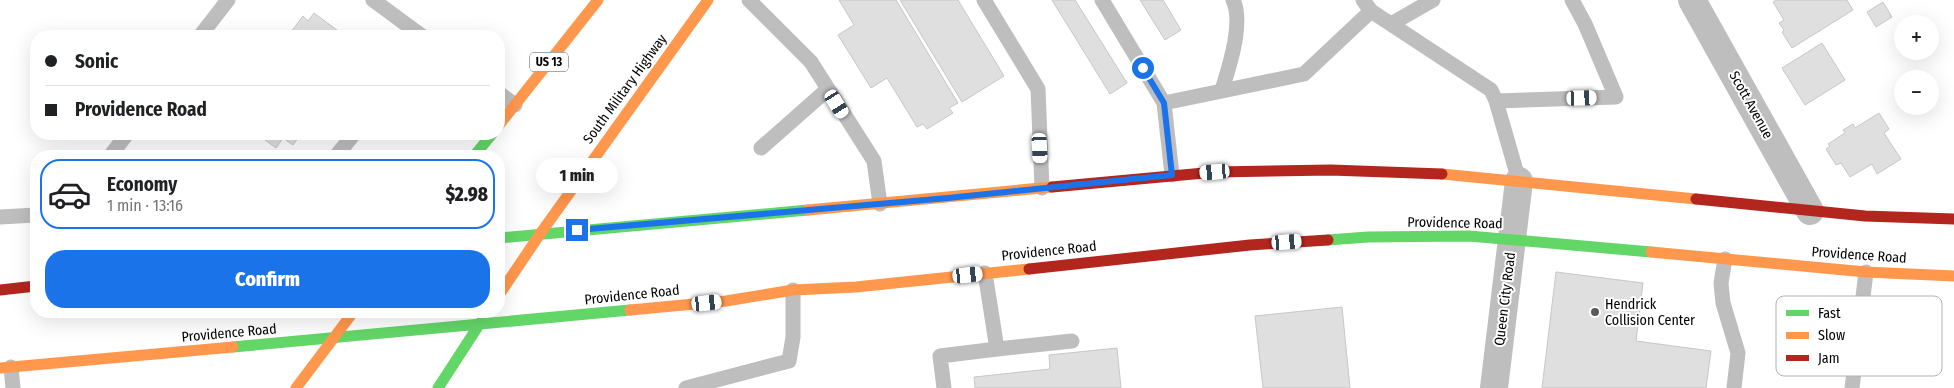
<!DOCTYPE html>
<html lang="en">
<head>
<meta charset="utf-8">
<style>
  body { margin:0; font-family:"Fira Sans Condensed",sans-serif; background:#f6f6f6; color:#202124; height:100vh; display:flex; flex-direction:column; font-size:19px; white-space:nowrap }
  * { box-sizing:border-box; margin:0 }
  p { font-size:16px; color:#757577 }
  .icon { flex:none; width:28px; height:28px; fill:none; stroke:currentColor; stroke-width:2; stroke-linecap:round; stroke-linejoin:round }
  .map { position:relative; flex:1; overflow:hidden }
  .details { position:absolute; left:30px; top:150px; width:475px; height:168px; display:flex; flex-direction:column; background:#fff; border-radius:20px; box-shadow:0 5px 20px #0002 }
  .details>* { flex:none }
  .banner { position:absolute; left:30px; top:30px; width:475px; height:110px; border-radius:20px; box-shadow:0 5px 20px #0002; display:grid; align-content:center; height:110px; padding:0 15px; background:#fff }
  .tools { position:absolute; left:1894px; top:15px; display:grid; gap:10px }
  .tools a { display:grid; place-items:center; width:45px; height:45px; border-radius:50%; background:#fff; box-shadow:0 5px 20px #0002; font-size:25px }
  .end { position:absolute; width:22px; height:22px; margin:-11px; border:6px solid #1a73e8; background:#fff; box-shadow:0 0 0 2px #fff }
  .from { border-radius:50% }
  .bubble { position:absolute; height:35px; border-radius:18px; background:#fff; box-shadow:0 5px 20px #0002; font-size:16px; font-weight:800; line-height:35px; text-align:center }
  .car { position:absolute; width:15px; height:30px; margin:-15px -8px; border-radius:6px; box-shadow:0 0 4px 1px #0007; background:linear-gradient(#fff 24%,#345 0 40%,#fff 0 76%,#345 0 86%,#fff 0) }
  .banner b { display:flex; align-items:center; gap:18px; height:48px; font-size:19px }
  .banner b+b { border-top:1px solid #e0e0e0 }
  .banner i { width:12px; height:12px; background:#202124 }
  ul { padding:9px 0 0; list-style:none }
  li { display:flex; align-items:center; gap:15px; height:70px; margin:0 10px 8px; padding:0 5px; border:2px solid transparent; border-radius:20px }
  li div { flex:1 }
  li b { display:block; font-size:19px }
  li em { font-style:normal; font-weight:800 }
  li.on { border-color:#1a73e8 }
  li>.icon { width:45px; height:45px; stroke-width:1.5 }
  .cta { display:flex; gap:10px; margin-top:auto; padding:10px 15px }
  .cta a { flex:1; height:58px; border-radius:20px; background:#1a73e8; color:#fff; font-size:20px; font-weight:800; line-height:58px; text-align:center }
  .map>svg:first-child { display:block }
</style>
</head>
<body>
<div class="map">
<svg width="1954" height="388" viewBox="0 0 1954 388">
  <rect width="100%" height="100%" fill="#fff"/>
  <path fill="#dfdfdf" stroke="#c7c7c7" d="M839,0H896L958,103L949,108L953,113L927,129L923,124L917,127L887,78L871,88L838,35L854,25Z
    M900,0H958L1004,76L962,102Z
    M1052,0H1075L1127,83L1110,94Z
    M1140,0H1163L1181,30L1165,40Z
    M1776,0H1847L1853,10L1792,48L1782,32L1784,30L1779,23L1784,20L1773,2Z
    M1883,2L1892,17L1876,27L1867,12Z
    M314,13L345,36H288L303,16L308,21Z
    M1822,43L1845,80L1805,105L1782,68Z
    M1879,113L1889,129L1884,133L1901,159L1877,174L1872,164L1850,177L1841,163L1836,165L1826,149L1830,146L1828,144L1845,133L1843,130L1853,124L1855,128Z
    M257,134H301L293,145L283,138L276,148Z
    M1556,272L1643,283L1636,341L1711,351L1706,388H1542Z
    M1342,307L1350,388H1263L1255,316Z
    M1117,348L1121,388H975L974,377L1050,369L1049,355Z"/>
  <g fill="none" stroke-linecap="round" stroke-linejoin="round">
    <path stroke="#bebebe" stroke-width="15" d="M373,0L422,36
      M749,0L811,62L874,161L880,204
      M984,0L1038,89L1042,188
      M1102,0L1164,103L1172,175
      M1363,0L1371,11L1491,90L1496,101L1519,181
      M1391,24L1433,0
      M200,36L228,0
      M1222,90C1229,67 1244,23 1233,0
      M499,93L515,105
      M1496,101L1616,97L1585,24L1572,0
      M1164,103L1304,74L1371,11
      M761,148L828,89
      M110,156L127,134
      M336,156L354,134
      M0,217L36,215
      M1725,259L1721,283L1723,303L1738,353L1734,388
      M997,349L1072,341
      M11,367L13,388
      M686,388L789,361L793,337V290
      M944,388L940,356L997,349L985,273
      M1852,388L1866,272"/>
    <path stroke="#bebebe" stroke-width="28" d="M1692,0L1810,211
      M1494,388L1519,181"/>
    <path stroke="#63d668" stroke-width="11" d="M474,156L492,134
      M499,238L808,210
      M1328,240L1368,237L1469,236L1651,252
      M233,347L630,310
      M438,388L488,311"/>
    <path stroke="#ff974d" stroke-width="11" d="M499,125L598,0
      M1442,174L1696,199
      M808,210L1052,187
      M1651,252L1866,272L1954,276
      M499,295L540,234L708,0
      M630,310L726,301L793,290L856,287L1029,269
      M0,368L233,347
      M296,388L354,311"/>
    <path stroke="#b3261e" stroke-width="11" d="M1052,187L1215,172L1331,170L1442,174
      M1696,199L1865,216L1954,219
      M1029,269L1250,245L1328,240
      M0,290L36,286"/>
  </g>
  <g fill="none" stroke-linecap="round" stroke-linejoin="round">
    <path stroke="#1a73e8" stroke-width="6" d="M577,230L948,198L1172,175L1164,103L1143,68"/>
  </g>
  <circle fill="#595959" stroke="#fff" stroke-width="2" cx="1595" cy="312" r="5"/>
  <g text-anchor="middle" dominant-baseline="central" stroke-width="4" stroke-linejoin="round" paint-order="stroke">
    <rect fill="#fff" stroke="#4c4c4c" stroke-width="1" x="530" y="52.5" width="38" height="19" rx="4"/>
    <g font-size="12" font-weight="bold" fill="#000">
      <text x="549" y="62">US 13</text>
    </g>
    <g font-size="14" fill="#000" stroke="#fff">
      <text transform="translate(625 89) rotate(-54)">South Military Highway</text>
      <text transform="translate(1751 105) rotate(61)">Scott Avenue</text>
      <text transform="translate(1455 223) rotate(1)">Providence Road</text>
      <text transform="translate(1049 251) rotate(-6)">Providence Road</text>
      <text transform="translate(1859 255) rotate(4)">Providence Road</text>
      <text transform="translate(632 295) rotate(-6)">Providence Road</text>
      <text transform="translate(1505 299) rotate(-83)">Queen City Road</text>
      <text transform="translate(229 333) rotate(-5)">Providence Road</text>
    </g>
    <g font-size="14" fill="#000" stroke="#fff" text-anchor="start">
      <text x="1605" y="304">Hendrick<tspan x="1605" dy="16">Collision Center</tspan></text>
    </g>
  </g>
  <rect x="1776" y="296" width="166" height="80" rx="8" fill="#fff" stroke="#b2b2b2" stroke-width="1"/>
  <rect x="1786" y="310" width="23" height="6" fill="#63d668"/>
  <rect x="1786" y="332" width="23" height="7" fill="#ff974d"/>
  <rect x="1786" y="355" width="23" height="6" fill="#b3261e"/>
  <g font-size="14" fill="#000">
    <text x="1818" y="318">Fast</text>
    <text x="1818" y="340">Slow</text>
    <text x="1818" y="363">Jam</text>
  </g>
</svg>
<div class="tools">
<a>+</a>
<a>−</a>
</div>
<i class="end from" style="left:1143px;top:68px"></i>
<i class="end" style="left:577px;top:230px"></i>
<div class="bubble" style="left:536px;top:158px;width:82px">1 min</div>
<i class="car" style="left:1582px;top:98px;rotate:88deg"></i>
<i class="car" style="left:837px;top:104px;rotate:148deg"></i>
<i class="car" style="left:1040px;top:148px;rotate:177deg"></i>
<i class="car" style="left:1215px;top:172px;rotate:265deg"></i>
<i class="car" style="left:1287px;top:242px;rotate:86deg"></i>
<i class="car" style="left:968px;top:275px;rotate:84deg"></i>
<i class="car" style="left:707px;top:303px;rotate:84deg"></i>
<div class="banner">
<b><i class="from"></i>Sonic</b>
<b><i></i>Providence Road</b>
</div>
<section class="details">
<ul>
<li class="on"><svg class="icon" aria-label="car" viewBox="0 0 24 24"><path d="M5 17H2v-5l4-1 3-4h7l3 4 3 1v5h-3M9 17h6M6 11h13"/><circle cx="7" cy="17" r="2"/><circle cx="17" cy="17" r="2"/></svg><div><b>Economy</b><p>1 min · 13:16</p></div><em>$2.98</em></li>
</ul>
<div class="cta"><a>Confirm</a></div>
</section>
</div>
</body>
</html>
